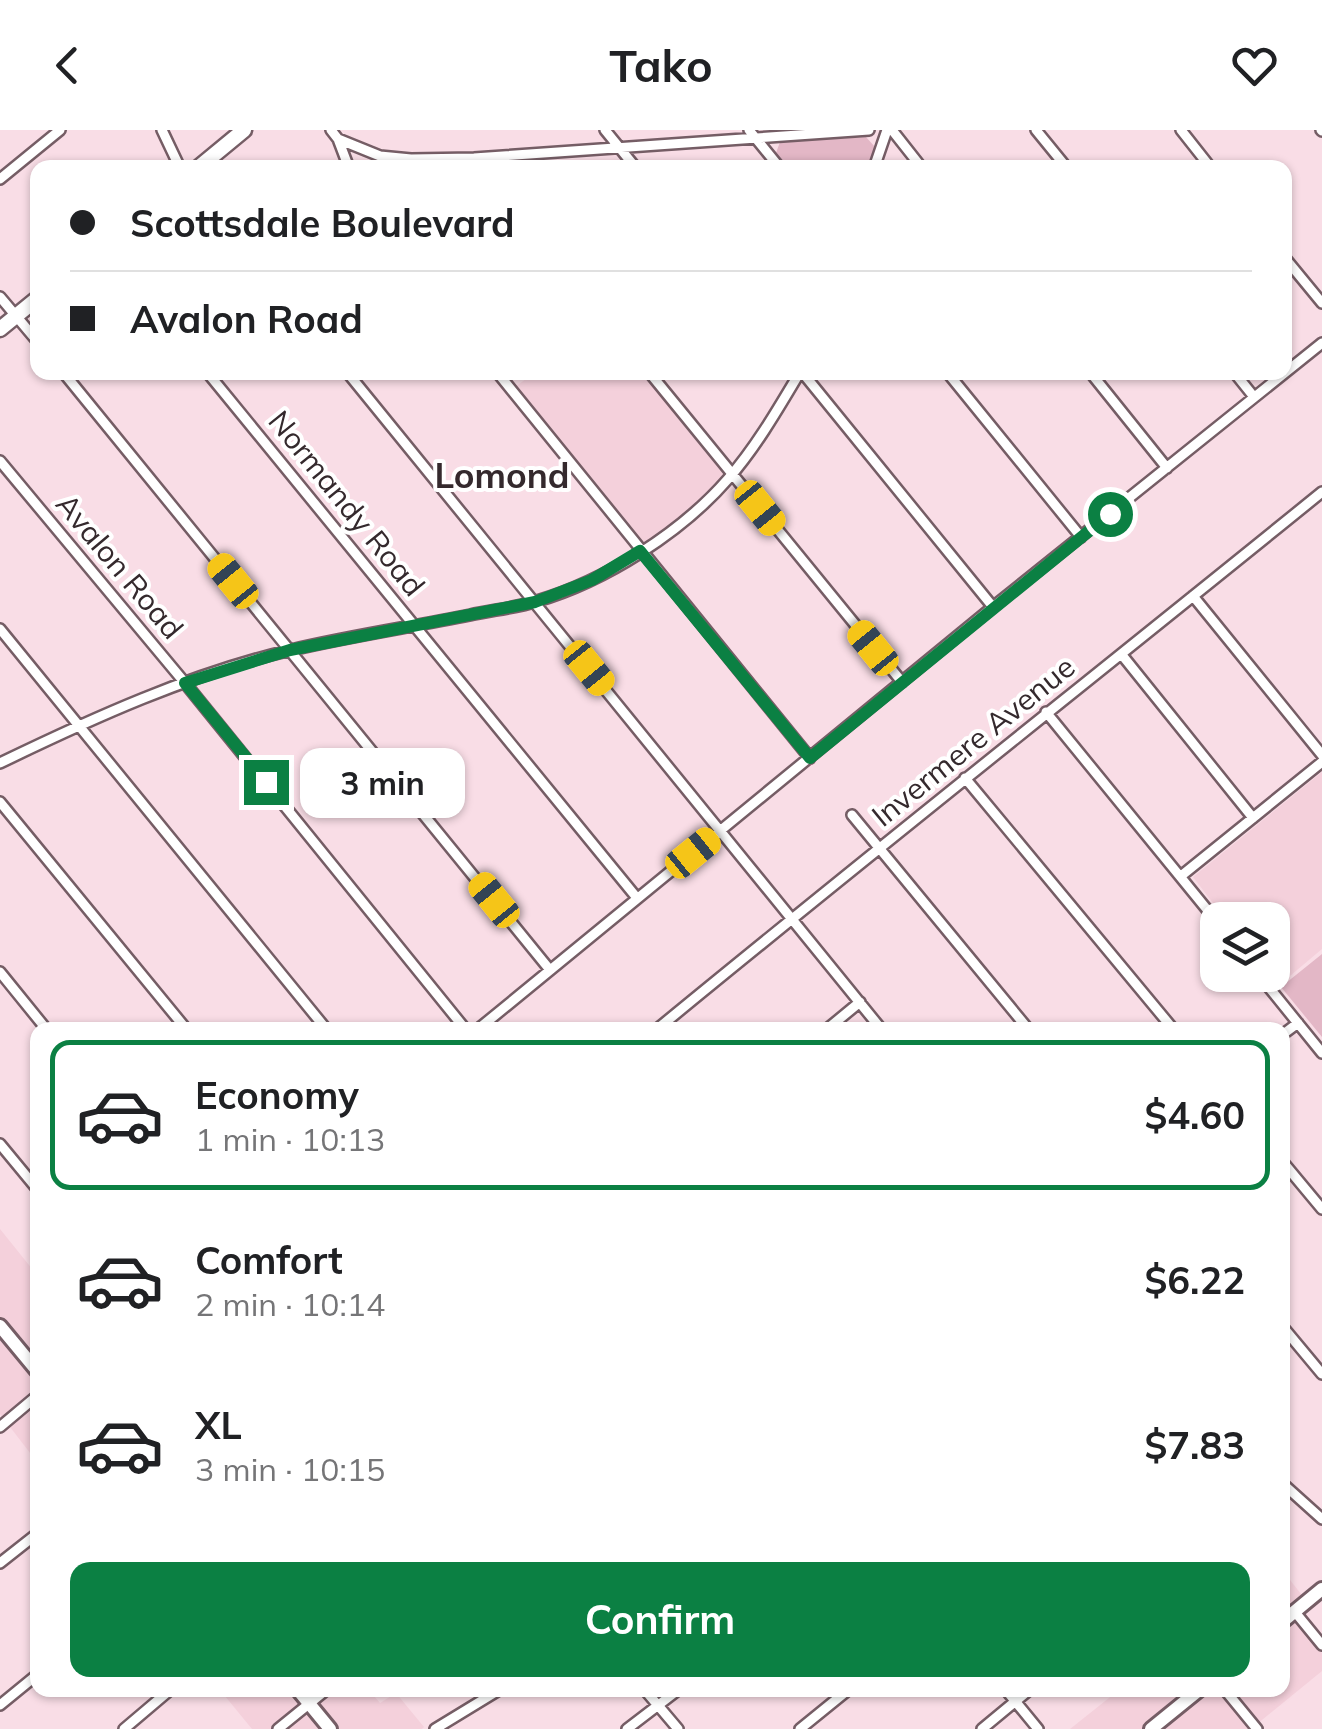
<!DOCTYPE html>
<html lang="en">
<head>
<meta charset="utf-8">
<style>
  body { margin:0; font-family:Mulish,sans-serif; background:#f6f6f6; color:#202124; height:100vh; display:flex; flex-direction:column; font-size:38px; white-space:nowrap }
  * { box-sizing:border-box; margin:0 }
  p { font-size:32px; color:#757577 }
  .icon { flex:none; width:55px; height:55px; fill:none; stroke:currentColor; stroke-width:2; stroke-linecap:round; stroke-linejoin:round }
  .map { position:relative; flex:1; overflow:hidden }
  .side { position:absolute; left:30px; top:892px; width:1260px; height:675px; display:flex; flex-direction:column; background:#fff; border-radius:20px; box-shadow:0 2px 8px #0004 }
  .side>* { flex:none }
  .guide { position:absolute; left:30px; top:30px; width:1262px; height:220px; border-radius:20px; box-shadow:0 2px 8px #0004; display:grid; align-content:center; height:220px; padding:0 40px; background:#fff }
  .controls { position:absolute; left:1200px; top:772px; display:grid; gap:20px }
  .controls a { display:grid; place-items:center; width:90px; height:90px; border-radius:20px; background:#fff; box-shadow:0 2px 8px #0004; font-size:50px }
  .end { position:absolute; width:45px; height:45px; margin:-22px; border:12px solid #0b8043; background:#fff; box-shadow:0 0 0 5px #fff }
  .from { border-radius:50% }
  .bubble { position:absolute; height:70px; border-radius:20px; background:#fff; box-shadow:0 2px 8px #0004; font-size:32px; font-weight:700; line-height:70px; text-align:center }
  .car { position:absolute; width:30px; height:60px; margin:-30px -15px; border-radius:12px; box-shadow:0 0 8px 2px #0007; background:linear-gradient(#f5c518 24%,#345 0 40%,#f5c518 0 76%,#345 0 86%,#f5c518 0) }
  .guide b { display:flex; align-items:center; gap:35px; height:95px; font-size:38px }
  .guide b+b { border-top:2px solid #e0e0e0 }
  .guide i { width:25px; height:25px; background:#202124 }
  ul { padding:18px 0 0; list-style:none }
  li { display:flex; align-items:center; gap:30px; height:150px; margin:0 20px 15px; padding:0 20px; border:5px solid transparent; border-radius:20px }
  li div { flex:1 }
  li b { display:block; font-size:38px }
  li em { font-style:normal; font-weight:700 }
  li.selected { border-color:#0b8043 }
  li>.icon { width:90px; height:90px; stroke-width:1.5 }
  .primary-button { display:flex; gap:20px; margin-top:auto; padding:20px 40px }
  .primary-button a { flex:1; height:115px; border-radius:20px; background:#0b8043; color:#fff; font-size:40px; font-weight:700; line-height:115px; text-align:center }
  header { display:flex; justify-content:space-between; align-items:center; height:130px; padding:0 40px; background:#fff; font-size:45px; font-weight:700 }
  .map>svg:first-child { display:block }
</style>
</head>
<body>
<header><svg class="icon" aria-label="back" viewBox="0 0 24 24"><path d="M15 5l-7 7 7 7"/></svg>Tako<svg class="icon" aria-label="heart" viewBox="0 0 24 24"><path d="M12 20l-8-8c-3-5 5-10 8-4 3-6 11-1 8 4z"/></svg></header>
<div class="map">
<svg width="1322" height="1599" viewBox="0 0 1322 1599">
  <rect width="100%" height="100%" fill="#f9dde6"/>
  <path fill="#f4d0db" d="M534,243H649L731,344L687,389L640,421L511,260Z
    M1322,642V819L1278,856L1269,845H1272V790H1226L1193,747Z
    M0,1099L37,1145V1332L0,1284Z
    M1283,1441L1312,1478L1296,1492L1322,1523V1541L1251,1599H1070L1119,1560H1282Z
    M220,1560H369L380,1573L396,1563L424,1597L422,1599H252Z"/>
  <path fill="#e3b7c6" d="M866,7L875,17L867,37H788L776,23L780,12Z
    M1322,824V907L1281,857Z"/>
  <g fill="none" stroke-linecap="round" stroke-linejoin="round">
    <g stroke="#755d65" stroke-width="14">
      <path id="minor" d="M162,0L180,38
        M331,0L338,9L349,38
        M605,0L636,38
        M749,0L780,38
        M892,0L922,38
        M1036,0L1067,38
        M1181,0L1211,38
        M1321,0L1322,1
        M338,9L380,26L411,29L474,28L869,0
        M874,38L887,0
        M0,49L60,0
        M1285,128L1322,173
        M0,167L38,212
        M63,242L550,840
        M207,242L637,768
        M347,242L882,900
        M497,242L810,628
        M649,242L902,552
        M802,242L993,477
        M947,242L1081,407
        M1090,242L1167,338
        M1234,242L1254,267
        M0,331L185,553L466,900
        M1193,466L1322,625
        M0,499L327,900
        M1122,525L1253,688
        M1046,582L1218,793
        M0,633C93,588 190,544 291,520C350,506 411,497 470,485C492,480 516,478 537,471C605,451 681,403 728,349C756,317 778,279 800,242
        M965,648L1174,900
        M0,672L187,900
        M852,685L1029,900
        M1181,746L1322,632
        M0,842L47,900
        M1259,845L1322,923
        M477,900L993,477L1322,213
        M656,900C876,719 1100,542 1322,362
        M826,900L860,872
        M1282,905L1298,893
        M0,1014L38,1060
        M1282,1031L1322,1079
        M1282,1196L1322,1244
        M0,1297L38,1265
        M1282,1353L1322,1389
        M0,1433L38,1403
        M1295,1482L1322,1515
        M645,1560L678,1599
        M1006,1560L1038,1599
        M1225,1560L1257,1599
        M0,1575L38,1544
        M124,1599L170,1560
        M278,1599L326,1560
        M435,1599L499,1560
        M627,1599L678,1560
        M800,1599L848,1560
        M982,1599L1029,1560"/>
    </g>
    <g stroke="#755d65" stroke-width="18">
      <path id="secondary" d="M0,1196L38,1242
        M1282,1492L1322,1459
        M298,1560L330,1599
        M1151,1599L1199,1560"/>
    </g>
    <g stroke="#755d65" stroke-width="19">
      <path id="primary" d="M198,38L244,0
        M0,199L38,168"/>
    </g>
    <use href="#minor" stroke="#fff" stroke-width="9"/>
    <use href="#secondary" stroke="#fff" stroke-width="12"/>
    <use href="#primary" stroke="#fff" stroke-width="14"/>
  </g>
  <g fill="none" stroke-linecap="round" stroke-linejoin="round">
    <path stroke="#0b8043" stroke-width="12" d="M266,652L185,553L290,520L535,472L592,450L640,421L810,628L1110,384"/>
  </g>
  <g text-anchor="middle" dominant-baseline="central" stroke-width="8" stroke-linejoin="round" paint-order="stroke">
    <g font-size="30" fill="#34292d" stroke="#fff">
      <text transform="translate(347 373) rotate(51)">Normandy Road</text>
      <text transform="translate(120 436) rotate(50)">Avalon Road</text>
      <text transform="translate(973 611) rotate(-39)">Invermere Avenue</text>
    </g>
    <g font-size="35" font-weight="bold" fill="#34292d" stroke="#fff">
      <text x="502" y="345">Lomond</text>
    </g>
  </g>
</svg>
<div class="controls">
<a><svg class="icon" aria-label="layers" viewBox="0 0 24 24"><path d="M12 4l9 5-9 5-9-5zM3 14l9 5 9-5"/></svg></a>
</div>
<i class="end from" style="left:1110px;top:384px"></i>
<i class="end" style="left:266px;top:652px"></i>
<div class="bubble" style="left:300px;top:618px;width:165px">3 min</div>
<i class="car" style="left:760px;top:378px;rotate:141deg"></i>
<i class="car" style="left:233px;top:451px;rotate:321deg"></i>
<i class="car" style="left:873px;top:518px;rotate:321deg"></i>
<i class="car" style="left:589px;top:538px;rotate:141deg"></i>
<i class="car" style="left:693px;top:723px;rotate:51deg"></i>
<i class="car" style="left:494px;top:770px;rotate:321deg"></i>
<div class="guide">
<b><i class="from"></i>Scottsdale Boulevard</b>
<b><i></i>Avalon Road</b>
</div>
<section class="side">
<ul>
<li class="selected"><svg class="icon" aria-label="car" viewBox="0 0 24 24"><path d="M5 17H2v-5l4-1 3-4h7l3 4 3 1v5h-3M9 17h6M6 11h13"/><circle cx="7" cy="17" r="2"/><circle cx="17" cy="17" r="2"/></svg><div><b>Economy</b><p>1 min · 10:13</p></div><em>$4.60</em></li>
<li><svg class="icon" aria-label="car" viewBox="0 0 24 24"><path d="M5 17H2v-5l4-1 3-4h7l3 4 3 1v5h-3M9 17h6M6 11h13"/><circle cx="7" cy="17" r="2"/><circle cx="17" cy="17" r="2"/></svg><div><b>Comfort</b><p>2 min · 10:14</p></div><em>$6.22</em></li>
<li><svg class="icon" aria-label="car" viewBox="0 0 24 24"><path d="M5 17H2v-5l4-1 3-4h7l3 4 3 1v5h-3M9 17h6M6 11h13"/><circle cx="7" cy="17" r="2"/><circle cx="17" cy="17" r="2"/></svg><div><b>XL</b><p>3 min · 10:15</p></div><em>$7.83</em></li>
</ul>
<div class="primary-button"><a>Confirm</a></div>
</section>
</div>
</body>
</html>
